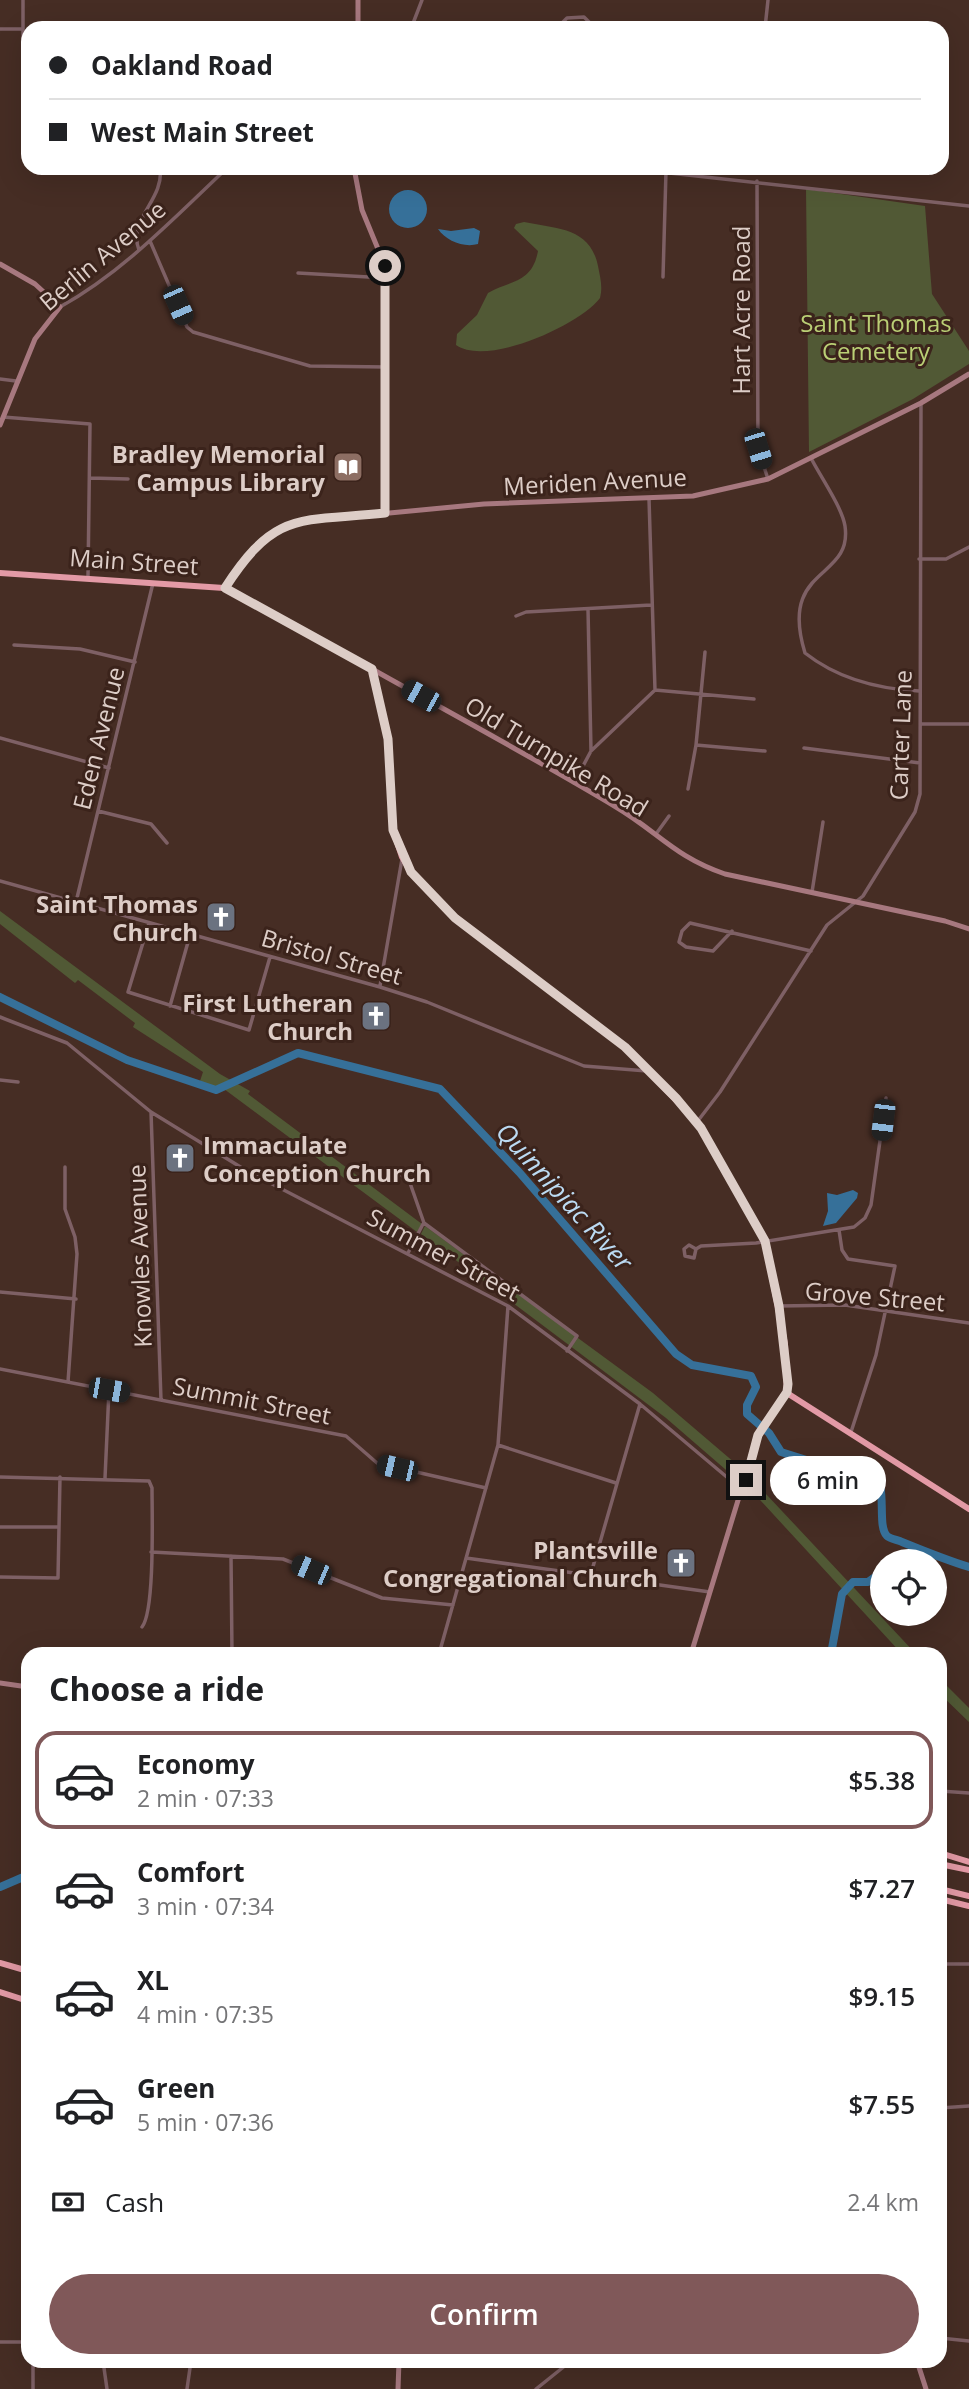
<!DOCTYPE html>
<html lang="en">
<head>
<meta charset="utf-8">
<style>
  body { margin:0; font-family:"Open Sans",sans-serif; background:#f2f2f2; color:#202124; height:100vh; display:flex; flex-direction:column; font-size:26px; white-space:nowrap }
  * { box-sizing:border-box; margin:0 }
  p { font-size:23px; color:#757577 }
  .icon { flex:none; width:38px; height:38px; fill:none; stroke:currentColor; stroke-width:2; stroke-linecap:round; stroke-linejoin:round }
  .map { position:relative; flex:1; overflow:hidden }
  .sheet { position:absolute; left:21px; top:1647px; width:926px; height:721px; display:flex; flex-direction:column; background:#fff; border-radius:21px; box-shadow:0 7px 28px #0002 }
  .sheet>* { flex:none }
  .guide { position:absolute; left:21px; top:21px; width:928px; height:154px; border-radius:21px; box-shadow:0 7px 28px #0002; display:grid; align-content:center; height:154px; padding:0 28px; background:#fff }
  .controls { position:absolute; left:870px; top:1549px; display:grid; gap:14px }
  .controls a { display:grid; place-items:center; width:77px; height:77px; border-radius:50%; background:#fff; box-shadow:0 7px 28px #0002; font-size:35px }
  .end { position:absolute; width:32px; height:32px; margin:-16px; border:9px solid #ddcdc7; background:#111; box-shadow:0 0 0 4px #111 }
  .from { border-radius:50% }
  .bubble { position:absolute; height:49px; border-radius:24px; background:#fff; box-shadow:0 7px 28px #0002; font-size:23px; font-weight:600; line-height:49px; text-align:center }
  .car { position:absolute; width:21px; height:42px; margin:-21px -10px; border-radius:9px; box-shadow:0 0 5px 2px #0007; background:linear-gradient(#222 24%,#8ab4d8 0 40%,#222 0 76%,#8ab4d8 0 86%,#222 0) }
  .guide b { display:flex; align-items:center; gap:24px; height:66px; font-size:26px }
  .guide b+b { border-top:2px solid #e0e0e0 }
  .guide i { width:18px; height:18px; background:#202124 }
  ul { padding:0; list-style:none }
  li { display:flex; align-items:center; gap:21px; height:98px; margin:0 14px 10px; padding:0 14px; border:4px solid transparent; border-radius:21px }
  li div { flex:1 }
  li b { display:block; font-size:26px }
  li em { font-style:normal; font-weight:600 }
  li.current { border-color:#805859 }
  li>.icon { width:63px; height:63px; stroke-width:1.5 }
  h2 { padding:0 28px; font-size:32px; line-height:84px }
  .pay { display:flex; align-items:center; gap:18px; height:77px; padding:0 28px; font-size:26px }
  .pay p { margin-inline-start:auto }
  .button { display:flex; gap:14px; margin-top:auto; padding:14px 28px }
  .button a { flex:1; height:80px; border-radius:42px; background:#805859; color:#fff; font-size:28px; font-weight:600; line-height:80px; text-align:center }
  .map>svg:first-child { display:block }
</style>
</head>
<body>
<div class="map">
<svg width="969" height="2389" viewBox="0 0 969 2389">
  <rect width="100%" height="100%" fill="#462d24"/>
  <path fill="#515935" d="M806,189L925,206L932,294L969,351V364L913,399L809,452Z
    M524,222C557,229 590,227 598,266C600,277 603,286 600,298C580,325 487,367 456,345L457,334L477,315L488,293C510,280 532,284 538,251L514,228L516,224Z
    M0,911L220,1074L250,1091L248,1094L422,1224L417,1232L220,1086L217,1089L200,1081L203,1072L133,1027L135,1023L78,980L75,983L0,924Z
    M425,1226L653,1393L742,1469L740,1475L733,1476L666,1418L421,1234Z
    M752,1479L916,1654H902L749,1488Z
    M940,1679L969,1708V1722L940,1694Z"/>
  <path fill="#367099" d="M389 209a19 19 0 1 1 38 0a19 19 0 1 1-38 0Z
    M474,228L480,231L478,244C464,248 446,241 438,229L451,231Z
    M853,1190L858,1193L857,1198L836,1223L823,1226L828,1211L827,1193L837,1195Z"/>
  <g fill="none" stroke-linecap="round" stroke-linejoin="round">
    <path stroke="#367099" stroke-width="8" d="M0,997L127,1060L216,1090L298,1053L440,1089L519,1172L676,1354L692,1365L751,1376L756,1387L747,1405V1414L769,1433L781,1452L816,1463L832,1482L846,1488L872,1469C889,1485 876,1525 887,1536C890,1539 898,1540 902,1542C924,1551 946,1560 969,1567
      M898,1561L915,1550
      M831,1654L842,1594L853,1582H868L882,1572
      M0,1887L28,1875"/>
    <path stroke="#7e6065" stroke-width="3.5" d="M294,26L303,23L416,28
      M412,26L422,0
      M557,28L567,18L584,17L595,28
      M765,28L768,0
      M0,29H22
      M23,61V0
      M624,168L969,206
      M757,181L758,449L768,479
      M150,241L187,327L193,332L310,366L386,367
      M139,250C127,220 165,199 160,168
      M298,273L386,278
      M663,277L666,171
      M60,307C123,272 174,218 226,169L232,168
      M0,379L16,381
      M3,417L90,424L88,577
      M811,458C820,476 842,507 845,526C853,581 778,565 805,653C838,679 878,689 919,691
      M90,478L128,479
      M919,559H946L969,547
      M588,609L591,751
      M516,616L526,612L651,605
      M14,645L80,649L135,662
      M655,690L754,699
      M920,724H969
      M0,738L109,768
      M696,745L765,751
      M804,748L920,763
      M574,783L591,751L655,690L649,499
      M688,789L696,745L705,652
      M98,811L151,824L167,843
      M656,834L669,816
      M0,881L380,987L427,1002L584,1066L647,1071
      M812,892L823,822
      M76,902L153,583
      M149,923L128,992L249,1030L270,957
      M732,931L713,951L686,947L679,942L682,931L690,923L811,951
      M380,986L402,859
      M170,1006L190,935
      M0,1017L67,1043L151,1112L247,1171L508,1306L640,1404L741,1489
      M0,1080L18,1082
      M151,1112L161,1400
      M697,1122L720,1092L827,925L863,896L915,812L920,794L921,403
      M65,1167V1209L75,1237L77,1254L68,1382
      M399,1173L410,1183L424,1223L577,1336L567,1351
      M839,1230L842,1250L848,1259L895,1266L876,1355L851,1432
      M696,1249L694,1258L685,1256L684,1249L689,1245L696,1249L701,1246L756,1243L854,1227L865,1218L871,1205L886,1098
      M408,1253L423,1224
      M0,1292L76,1299
      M779,1306L845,1305L969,1323
      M0,1369L346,1436L377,1463L486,1488
      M498,1445L616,1483
      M0,1477L149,1481L152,1488C152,1514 155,1611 142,1627
      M105,1478L109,1390
      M0,1527H59
      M151,1552L283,1559L382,1598L453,1605
      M231,1556L232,1654
      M466,1558L710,1592
      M0,1577L58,1578L60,1477
      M590,1577L640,1404
      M439,1654L498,1445L508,1306
      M940,1791L969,1793
      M940,1964H969
      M940,2108L969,2106
      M940,2338L969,2341
      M0,2342H28
      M33,2361V2389
      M103,2361L107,2389
      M187,2389L191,2361
      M536,2389L566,2365L577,2361"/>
    <path stroke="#a7787f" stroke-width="5" d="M358,28V0
      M354,168L362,210L385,266V513
      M0,264L35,284L60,307L35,339L0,425
      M224,588C243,561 261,532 295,522L484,504L693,496L768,479L921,403L969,374
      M372,669C454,715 536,759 616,807C658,832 675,857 725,874L945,921L969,929
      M691,1654L758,1435L787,1393
      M0,1683L28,1687
      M917,2361L926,2389
      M398,2389L399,2361"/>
    <path stroke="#e39aa6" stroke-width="6" d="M0,573L224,588L372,669L388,739L393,830L402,857L411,872L455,917L625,1047L697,1122L765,1241L785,1344L787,1393L969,1509
      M940,1853L969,1862
      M940,1864L969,1870
      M940,1889L969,1896
      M940,1899L969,1906
      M0,1963L28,1971
      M0,1992L28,2001"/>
  </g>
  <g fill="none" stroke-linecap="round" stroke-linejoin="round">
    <path stroke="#ddcdc7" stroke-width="9" d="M385,266V513C300,522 276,509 225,588L372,669L388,739L393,830L411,872L455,918L625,1047L676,1098L701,1128L765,1241L779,1306L788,1384L787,1392L758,1435L746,1480"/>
  </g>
  <defs>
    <g id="library-square" transform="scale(1.575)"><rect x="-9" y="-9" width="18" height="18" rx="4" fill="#8d6e63" stroke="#3b231b"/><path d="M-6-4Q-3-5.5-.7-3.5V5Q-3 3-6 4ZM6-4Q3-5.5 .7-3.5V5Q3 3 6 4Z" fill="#fff"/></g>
    <g id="church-square" transform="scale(1.575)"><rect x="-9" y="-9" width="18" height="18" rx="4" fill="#6b7280" stroke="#3b231b"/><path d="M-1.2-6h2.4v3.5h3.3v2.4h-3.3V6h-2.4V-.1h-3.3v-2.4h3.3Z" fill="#fff"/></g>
  </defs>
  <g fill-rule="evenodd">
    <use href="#library-square" x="348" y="467"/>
    <use href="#church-square" x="221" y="917"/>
    <use href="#church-square" x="376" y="1016"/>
    <use href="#church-square" x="180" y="1158"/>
    <use href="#church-square" x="681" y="1563"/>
  </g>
  <g text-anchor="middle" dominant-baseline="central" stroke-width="6" stroke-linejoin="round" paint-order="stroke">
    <g font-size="24" fill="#ddcdc7" stroke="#3b231b">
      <text transform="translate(102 255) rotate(-40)">Berlin Avenue</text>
      <text transform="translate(740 310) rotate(-90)">Hart Acre Road</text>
      <text transform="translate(595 481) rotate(-3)">Meriden Avenue</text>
      <text transform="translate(134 561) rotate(4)">Main Street</text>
      <text transform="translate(900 735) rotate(-88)">Carter Lane</text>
      <text transform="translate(98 738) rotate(-76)">Eden Avenue</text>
      <text transform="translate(557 756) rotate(31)">Old Turnpike Road</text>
      <text transform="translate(332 956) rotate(16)">Bristol Street</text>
      <text transform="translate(444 1254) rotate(28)">Summer Street</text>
      <text transform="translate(139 1256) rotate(-92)">Knowles Avenue</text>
      <text transform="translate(875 1296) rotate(5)">Grove Street</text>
      <text transform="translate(252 1400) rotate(11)">Summit Street</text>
    </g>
    <g font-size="24" fill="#bacf75" stroke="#3b231b">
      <text x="876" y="322">Saint Thomas<tspan x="876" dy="28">Cemetery</tspan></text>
    </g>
    <g font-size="24" font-weight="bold" fill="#ddcdc7" stroke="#3b231b" text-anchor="end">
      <text x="325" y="453">Bradley Memorial<tspan x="325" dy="28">Campus Library</tspan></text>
      <text x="198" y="903">Saint Thomas<tspan x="198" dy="28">Church</tspan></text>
      <text x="353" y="1002">First Lutheran<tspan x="353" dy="28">Church</tspan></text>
      <text x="203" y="1144" text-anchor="start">Immaculate<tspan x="203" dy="28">Conception Church</tspan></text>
      <text x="658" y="1549">Plantsville<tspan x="658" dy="28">Congregational Church</tspan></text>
    </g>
    <g font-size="26" font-style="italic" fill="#bbdaf2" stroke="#3b231b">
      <text transform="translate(565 1196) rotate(48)">Quinnipiac River</text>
    </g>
  </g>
</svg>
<div class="controls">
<a><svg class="icon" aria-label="locate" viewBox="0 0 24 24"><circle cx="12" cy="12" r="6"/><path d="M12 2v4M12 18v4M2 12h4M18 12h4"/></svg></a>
</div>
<i class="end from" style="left:385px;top:266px"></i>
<i class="end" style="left:746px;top:1480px"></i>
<div class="bubble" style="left:770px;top:1456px;width:116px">6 min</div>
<i class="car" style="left:178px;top:305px;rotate:156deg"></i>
<i class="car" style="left:758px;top:449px;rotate:163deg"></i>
<i class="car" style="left:421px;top:696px;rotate:299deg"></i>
<i class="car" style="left:883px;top:1120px;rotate:187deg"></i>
<i class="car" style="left:109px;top:1390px;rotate:100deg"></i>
<i class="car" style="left:397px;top:1468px;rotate:283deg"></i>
<i class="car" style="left:311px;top:1570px;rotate:293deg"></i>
<div class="guide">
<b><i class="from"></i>Oakland Road</b>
<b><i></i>West Main Street</b>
</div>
<section class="sheet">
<h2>Choose a ride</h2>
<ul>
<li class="current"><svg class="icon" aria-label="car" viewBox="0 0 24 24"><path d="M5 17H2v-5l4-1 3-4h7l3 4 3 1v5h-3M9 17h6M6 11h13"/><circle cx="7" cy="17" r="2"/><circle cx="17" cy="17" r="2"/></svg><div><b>Economy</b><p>2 min · 07:33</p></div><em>$5.38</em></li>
<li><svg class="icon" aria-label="car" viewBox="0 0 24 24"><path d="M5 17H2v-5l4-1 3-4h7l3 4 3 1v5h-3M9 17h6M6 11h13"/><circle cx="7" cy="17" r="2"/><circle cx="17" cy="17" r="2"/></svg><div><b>Comfort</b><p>3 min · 07:34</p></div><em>$7.27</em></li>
<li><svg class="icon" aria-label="car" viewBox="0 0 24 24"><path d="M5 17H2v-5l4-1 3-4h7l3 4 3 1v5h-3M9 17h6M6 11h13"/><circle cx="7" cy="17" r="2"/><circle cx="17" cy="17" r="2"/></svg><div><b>XL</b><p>4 min · 07:35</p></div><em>$9.15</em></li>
<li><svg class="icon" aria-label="car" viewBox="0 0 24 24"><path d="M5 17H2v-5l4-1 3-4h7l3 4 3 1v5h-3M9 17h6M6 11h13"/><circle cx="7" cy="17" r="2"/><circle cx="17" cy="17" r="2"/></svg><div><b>Green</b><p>5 min · 07:36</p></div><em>$7.55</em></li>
</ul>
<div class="pay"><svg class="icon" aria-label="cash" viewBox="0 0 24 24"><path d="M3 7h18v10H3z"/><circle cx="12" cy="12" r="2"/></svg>Cash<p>2.4 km</p></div>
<div class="button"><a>Confirm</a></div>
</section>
</div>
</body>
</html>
